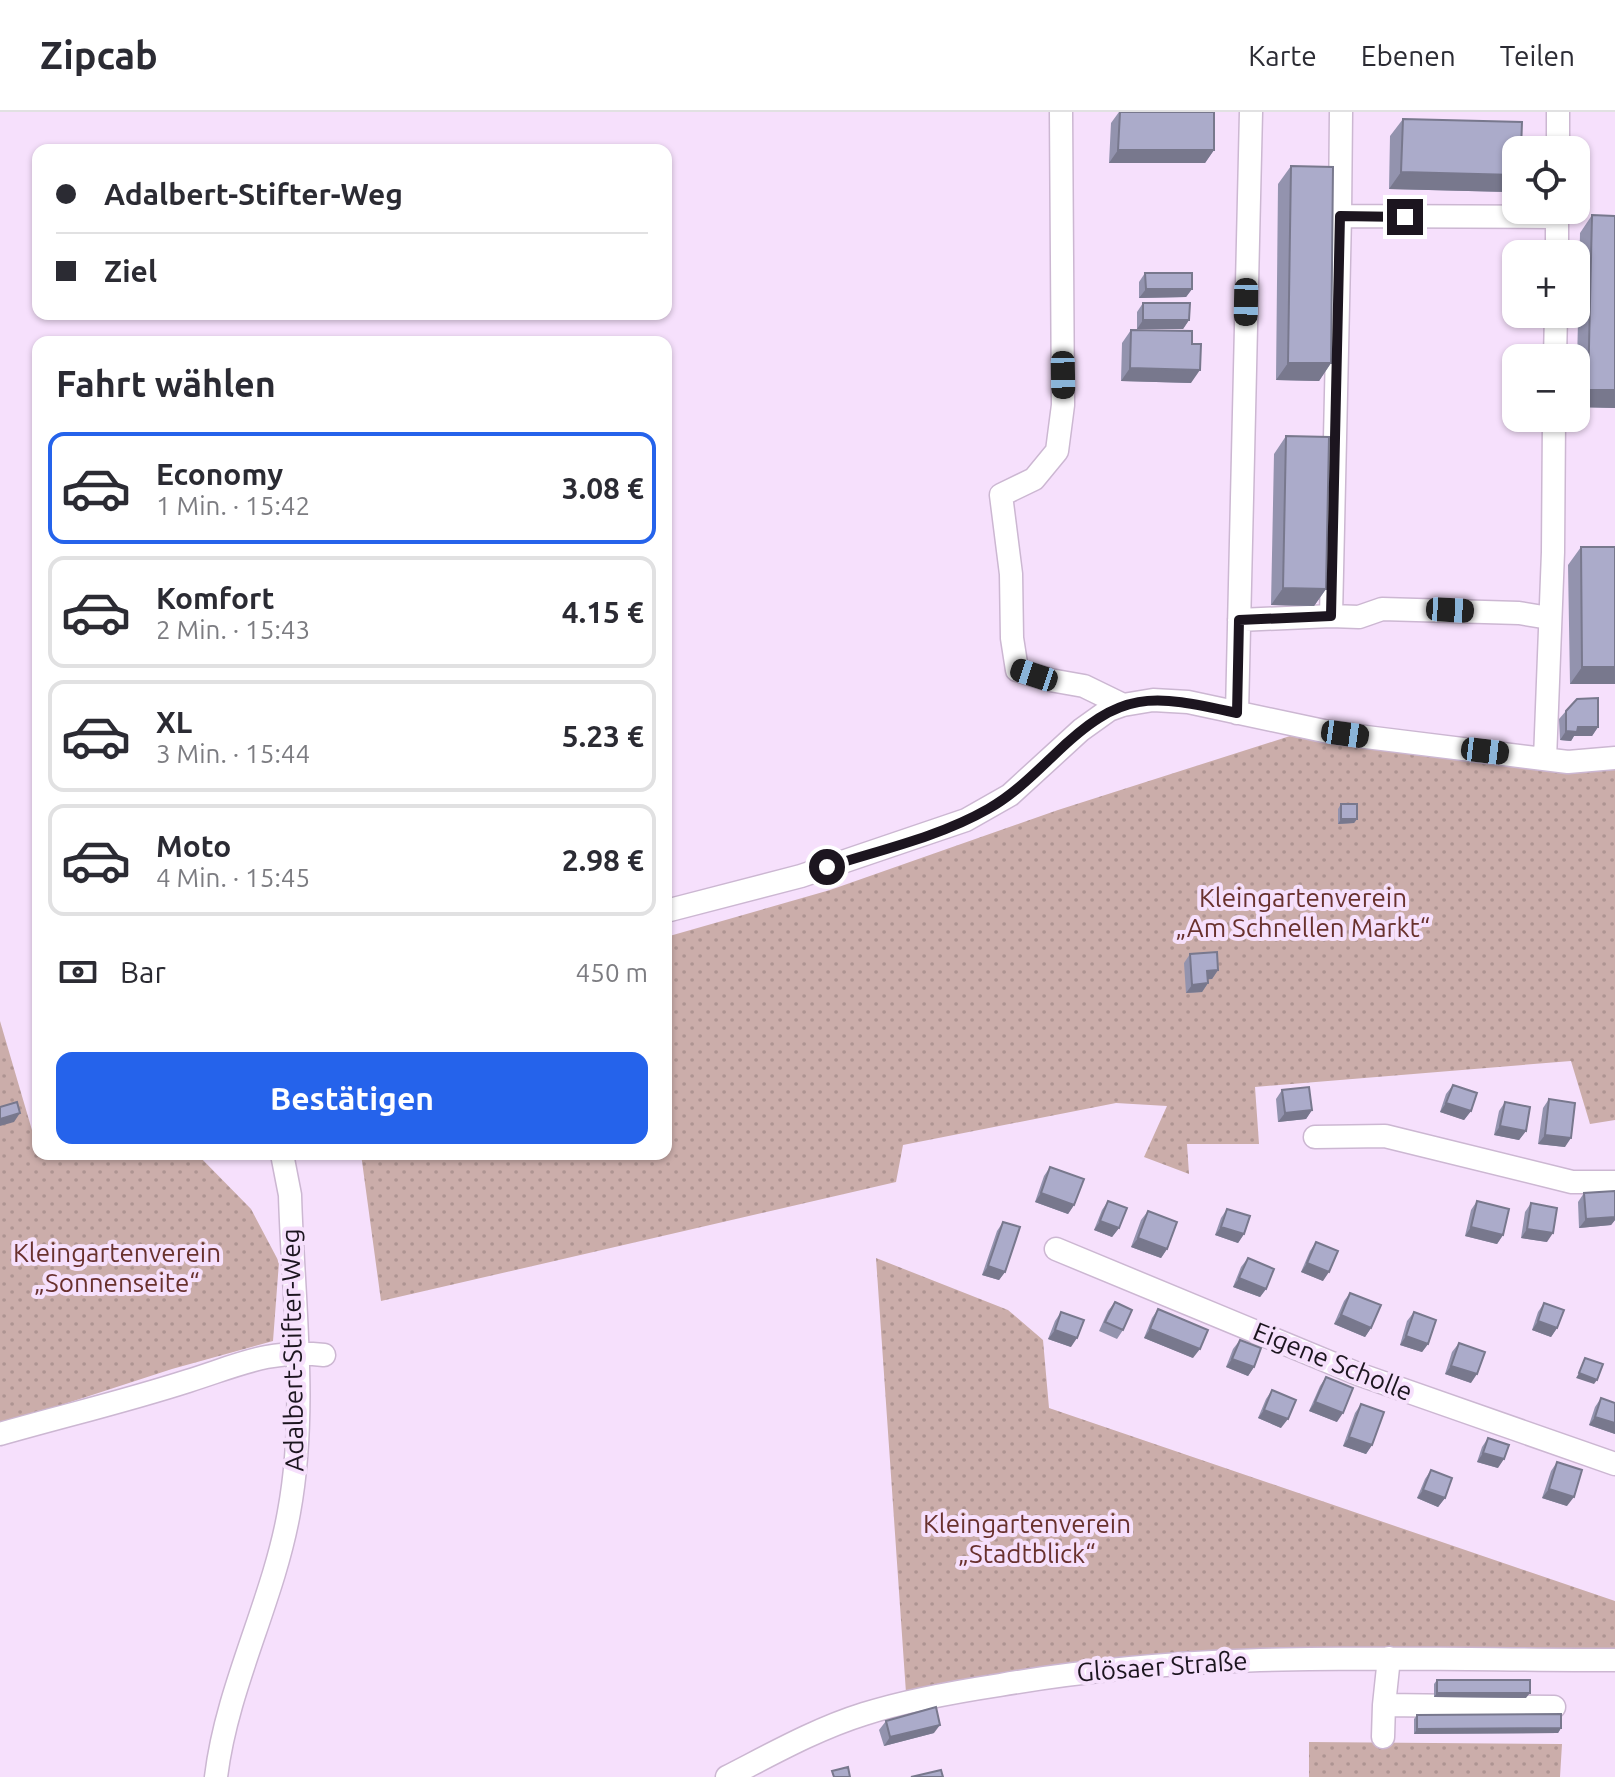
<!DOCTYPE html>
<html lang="de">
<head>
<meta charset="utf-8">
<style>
  body { margin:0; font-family:Ubuntu,sans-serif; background:#f2f2f3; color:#2b2b33; height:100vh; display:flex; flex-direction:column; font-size:30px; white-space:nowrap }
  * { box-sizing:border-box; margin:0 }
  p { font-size:26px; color:#7c7c81 }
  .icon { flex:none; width:44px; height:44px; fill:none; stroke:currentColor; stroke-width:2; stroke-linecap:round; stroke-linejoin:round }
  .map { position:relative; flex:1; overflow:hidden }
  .drawer { position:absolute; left:32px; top:224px; width:640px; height:824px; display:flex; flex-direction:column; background:#fff; border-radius:16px; box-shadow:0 2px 6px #0004 }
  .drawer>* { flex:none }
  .banner { position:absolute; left:32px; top:32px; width:640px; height:176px; border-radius:16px; box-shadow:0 2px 6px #0004; display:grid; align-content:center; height:176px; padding:0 24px; background:#fff }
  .fabs { position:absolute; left:1502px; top:24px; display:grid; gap:16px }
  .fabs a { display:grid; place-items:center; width:88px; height:88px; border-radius:16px; background:#fff; box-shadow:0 2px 6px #0004; font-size:40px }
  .end { position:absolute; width:36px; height:36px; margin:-18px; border:10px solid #1c151f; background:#fff; box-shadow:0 0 0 4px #fff }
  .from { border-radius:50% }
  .car { position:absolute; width:24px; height:48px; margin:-24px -12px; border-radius:10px; box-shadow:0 0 6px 2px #0007; background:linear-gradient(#222 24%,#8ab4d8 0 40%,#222 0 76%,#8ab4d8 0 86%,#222 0) }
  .banner b { display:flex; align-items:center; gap:28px; height:76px; font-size:30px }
  .banner b+b { border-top:2px solid #e1e1e2 }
  .banner i { width:20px; height:20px; background:#2b2b33 }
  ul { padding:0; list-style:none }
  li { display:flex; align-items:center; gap:24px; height:112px; margin:0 16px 12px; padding:0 8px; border:4px solid #e1e1e2; border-radius:16px }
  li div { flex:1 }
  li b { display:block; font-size:30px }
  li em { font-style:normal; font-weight:700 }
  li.on { border-color:#2563eb }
  li>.icon { width:72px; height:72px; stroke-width:1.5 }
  h2 { padding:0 24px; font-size:36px; line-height:96px }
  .pay { display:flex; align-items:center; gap:20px; height:88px; padding:0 24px; font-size:30px }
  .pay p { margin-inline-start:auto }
  .cta { display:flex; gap:16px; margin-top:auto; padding:16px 24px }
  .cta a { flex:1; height:92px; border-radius:16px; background:#2563eb; color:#fff; font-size:32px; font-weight:700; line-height:92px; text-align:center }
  header { display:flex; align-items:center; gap:48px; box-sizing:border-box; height:112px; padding:0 40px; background:#fff; border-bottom:2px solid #e1e1e2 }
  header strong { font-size:38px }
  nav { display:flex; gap:44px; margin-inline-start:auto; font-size:28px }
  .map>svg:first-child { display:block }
</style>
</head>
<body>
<header>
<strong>Zipcab</strong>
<nav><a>Karte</a><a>Ebenen</a><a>Teilen</a></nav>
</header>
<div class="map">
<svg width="1615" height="1665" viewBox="0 0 1615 1665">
  <defs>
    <pattern id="garden-dots" width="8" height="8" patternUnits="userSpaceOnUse" patternTransform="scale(2)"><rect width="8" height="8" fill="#cbadaa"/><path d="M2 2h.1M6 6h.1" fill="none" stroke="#ae9492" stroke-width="1.8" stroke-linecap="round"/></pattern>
  </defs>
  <rect width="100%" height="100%" fill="#f6e0fc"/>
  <path fill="url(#garden-dots)" d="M1290,624L1410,640L1615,654V1008L1590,1012L1571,949L1255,975L1259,1032H1187L1189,1062L1144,1045L1167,994L1116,991L903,1033L896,1070L381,1189L361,1042H666V825L830,778L1058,698Z
    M0,909L34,1025H38V1042H197L251,1097L279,1150L273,1229L172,1257L0,1313Z
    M876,1146L1008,1198L1043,1228L1049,1296L1615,1489V1539L1197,1541L1051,1554L906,1581Z
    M1309,1630L1562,1632L1560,1665H1309Z"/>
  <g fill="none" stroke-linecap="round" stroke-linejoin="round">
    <g stroke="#ccb7d2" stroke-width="25">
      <path id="minor" d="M1061,0L1063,293L1057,339L1034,367L1001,383L1011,462L1012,526L1017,558L1050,568L1084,574L1123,593
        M1558,38V0
        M1340,104L1341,0
        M1555,246L1556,202
        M1549,506L1519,501L1382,497L1359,505L1331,504L1340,104L1557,105V142
        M1239,508L1331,504
        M1237,601L1251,0
        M1545,647L1553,440L1554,306
        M666,799L801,764L966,708L1010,683L1081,618L1109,598L1123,593L1153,588L1188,590L1324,619L1366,625L1568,650L1615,646
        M1315,1025L1385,1024L1572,1070H1615
        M1056,1137L1358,1262L1615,1352
        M0,1322C63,1304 126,1289 188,1269C239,1253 269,1237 324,1243
        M1389,1546L1384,1593L1554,1595
        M1383,1625L1384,1593
        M216,1665C227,1574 273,1490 289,1400C308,1297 293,1188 290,1083L282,1042
        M727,1665C772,1642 816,1617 864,1602C908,1588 954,1580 1000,1573C1206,1537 1407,1548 1615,1548"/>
    </g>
    <use href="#minor" stroke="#fff" stroke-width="22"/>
  </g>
  <path fill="#9393ae" d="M1119,0H1214V38L1205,51H1109L1111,11Z
    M1403,7L1508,80L1389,77L1390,24Z
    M1291,54L1331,251L1319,269L1276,268L1278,72Z
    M1592,103L1615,296L1576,295L1580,121Z
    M1145,161L1192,177L1186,185L1139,186V170Z
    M1143,191L1189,208L1183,217H1137V200Z
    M1131,218L1191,271L1121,269L1122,231Z
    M1286,324L1326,477L1314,494L1271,493L1274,342Z
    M1581,435L1615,572H1570L1568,453Z
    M1566,599L1598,615L1592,624H1574L1571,629L1560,628L1559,607Z
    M1341,692L1357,707L1354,711L1338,712V697Z
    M1190,842L1218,858L1212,867H1208V871L1202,880L1186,881L1184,851Z
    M1453,973L1471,999L1464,1008L1440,1000L1446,982Z
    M1282,978L1312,998L1306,1007L1278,1010L1276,987Z
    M1549,987L1565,1035L1538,1032L1543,996Z
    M1505,990L1526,1019L1519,1028L1494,1023L1499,999Z
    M1050,1055L1074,1093L1068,1102L1035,1090L1044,1064Z
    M1615,1079V1108L1611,1113L1579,1116L1578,1090L1584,1081Z
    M1108,1089L1119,1116L1112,1125L1094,1118L1102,1098Z
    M1477,1089L1503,1123L1497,1132L1465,1124L1471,1098Z
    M1531,1091L1547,1130L1521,1126L1525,1100Z
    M1227,1097L1244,1122L1238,1131L1215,1123L1221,1106Z
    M1148,1099L1167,1137L1161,1146L1131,1135L1141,1108Z
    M1003,1110L1005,1160L999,1168L982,1163L997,1119Z
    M1316,1130L1323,1169L1301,1160L1310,1139Z
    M1248,1146L1266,1177L1260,1185L1233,1175L1241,1155Z
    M1350,1181L1371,1216L1365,1225L1334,1212L1344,1189Z
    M1115,1190L1123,1218L1117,1227L1099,1219L1108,1199Z
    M1544,1191L1557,1216L1551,1225L1532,1218L1538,1200Z
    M1158,1197L1193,1246L1144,1226L1152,1206Z
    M1061,1200L1071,1235L1048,1227L1055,1209Z
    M1414,1200L1428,1232L1422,1240L1400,1233L1407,1209Z
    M1240,1228L1254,1255L1248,1264L1226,1255L1233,1237Z
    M1459,1231L1471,1271L1445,1262L1452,1240Z
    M1326,1265L1337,1310L1309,1299L1320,1274Z
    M1272,1278L1281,1316L1258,1306L1266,1287Z
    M1601,1286L1615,1291V1322L1589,1313L1595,1295Z
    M1361,1292L1372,1333L1366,1342L1343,1334L1355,1301Z
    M1488,1326L1498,1356L1477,1350L1482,1335Z
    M1557,1350L1567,1394L1542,1386L1551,1359Z
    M1431,1358L1445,1386L1438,1395L1417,1386L1425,1367Z
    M1437,1568L1526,1586L1434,1585V1572Z
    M1417,1603L1561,1616L1558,1621L1414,1622V1607Z
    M886,1609L934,1621L884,1634L879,1618Z"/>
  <path fill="#78788d" d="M1118,38H1214L1205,51H1109Z
    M1401,60L1516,63V69L1508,80L1389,77Z
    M1146,177H1192L1186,185L1139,186Z
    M1143,208H1189L1183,217H1137Z
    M1288,251H1331L1319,269L1276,268Z
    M1130,256L1200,258L1191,271L1121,269Z
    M1588,278H1615V296L1576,295Z
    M1283,476L1326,477L1314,494L1271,493Z
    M1582,555H1615V572H1570Z
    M1578,615H1598L1592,624H1574L1571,629L1560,628L1566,619Z
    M1341,707H1357L1354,711L1338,712Z
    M1218,858L1212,867L1201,868L1207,859Z
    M1208,871L1202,880L1186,881L1192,873Z
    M1446,991L1471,999L1464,1008L1440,1000Z
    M1312,998L1306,1007L1278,1010L1285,1001Z
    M20,1001L14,1010L0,1014V1007Z
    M1500,1014L1526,1019L1519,1028L1494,1023Z
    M1545,1023L1571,1026L1565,1035L1538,1032Z
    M1041,1081L1074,1093L1068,1102L1035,1090Z
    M1615,1105V1108L1611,1113L1579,1116L1586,1107Z
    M1100,1109L1119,1116L1112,1125L1094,1118Z
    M1221,1115L1244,1122L1238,1131L1215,1123Z
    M1471,1115L1503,1123L1497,1132L1465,1124Z
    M1527,1117L1553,1121L1547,1130L1521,1126Z
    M1138,1126L1167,1137L1161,1146L1131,1135Z
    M1307,1151L1329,1160L1323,1169L1301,1160Z
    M988,1154L1005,1160L999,1168L982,1163Z
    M1239,1166L1266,1177L1260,1185L1233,1175Z
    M1341,1203L1371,1216L1365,1225L1334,1212Z
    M1538,1209L1557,1216L1551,1225L1532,1218Z
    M1150,1217L1200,1237L1193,1246L1144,1226Z
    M1055,1218L1077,1226L1071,1235L1048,1227Z
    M1406,1224L1428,1232L1422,1240L1400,1233Z
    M1232,1247L1254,1255L1248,1264L1226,1255Z
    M1451,1254L1477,1262L1471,1271L1445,1262Z
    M1579,1261L1597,1268L1594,1272L1576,1266Z
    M1315,1290L1343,1301L1337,1310L1309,1299Z
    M1264,1298L1288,1307L1281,1316L1258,1306Z
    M1595,1305L1615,1311V1322L1589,1313Z
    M1349,1325L1372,1333L1366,1342L1343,1334Z
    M1483,1341L1504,1347L1498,1356L1477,1350Z
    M1549,1377L1574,1385L1567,1394L1542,1386Z
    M1423,1378L1445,1386L1438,1395L1417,1386Z
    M1437,1581H1530L1526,1586L1434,1585Z
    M940,1613L934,1621L884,1634L890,1625Z
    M1561,1616L1558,1621L1414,1622L1417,1617Z"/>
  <path fill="#ababca" stroke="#78788d" stroke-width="2" d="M1120,0H1214V38H1118Z
    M1403,7L1522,10L1521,38H1516V63L1401,60Z
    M1291,54L1333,55L1331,251H1288Z
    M1592,103L1615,104V278H1588Z
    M1145,161H1192V177H1146Z
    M1143,191H1190L1189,208H1143Z
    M1131,218L1192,219V232H1201L1200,258L1130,256Z
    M1286,324L1329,325L1326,477L1283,476Z
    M1581,435H1615V555H1582Z
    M1598,586V615H1578L1577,620L1566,619V599L1577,587Z
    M1341,692H1357V707H1341Z
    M1217,840L1218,858L1207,859L1208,871L1192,873L1190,842Z
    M1453,973L1477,981L1471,999L1446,991Z
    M1309,975L1312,998L1285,1001L1282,978Z
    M1549,987L1575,991L1571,1026L1545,1023Z
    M17,990L20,1001L0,1007V995Z
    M1505,990L1530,995L1526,1019L1500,1014Z
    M1050,1055L1084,1067L1074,1093L1041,1081Z
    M1615,1079V1105L1586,1107L1584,1081Z
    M1108,1089L1127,1096L1119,1116L1100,1109Z
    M1477,1089L1509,1097L1503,1123L1471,1115Z
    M1531,1091L1557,1096L1553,1121L1527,1117Z
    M1227,1097L1250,1104L1244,1122L1221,1115Z
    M1148,1099L1177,1110L1167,1137L1138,1126Z
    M1003,1110L1020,1115L1005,1160L988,1154Z
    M1316,1130L1338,1139L1329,1160L1307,1151Z
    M1248,1146L1274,1157L1266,1177L1239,1166Z
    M1350,1181L1381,1193L1371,1216L1341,1203Z
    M1115,1190L1132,1198L1123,1218L1105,1210Z
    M1544,1191L1564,1198L1557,1216L1538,1209Z
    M1158,1197L1208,1218L1200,1237L1150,1217Z
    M1061,1200L1084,1208L1077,1226L1055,1218Z
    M1414,1200L1436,1208L1428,1232L1406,1224Z
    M1240,1228L1261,1236L1254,1255L1232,1247Z
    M1459,1231L1485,1240L1477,1262L1451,1254Z
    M1585,1246L1603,1252L1597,1268L1579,1261Z
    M1326,1265L1353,1276L1343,1301L1315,1290Z
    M1272,1278L1296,1288L1288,1307L1264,1298Z
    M1601,1286L1615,1291V1311L1595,1305Z
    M1361,1292L1384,1300L1372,1333L1349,1325Z
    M1488,1326L1509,1333L1504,1347L1483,1341Z
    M1557,1350L1582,1358L1574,1385L1549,1377Z
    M1431,1358L1452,1366L1445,1386L1423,1378Z
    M1437,1568H1530V1581H1437Z
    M936,1595L940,1613L890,1625L886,1609Z
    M1561,1602V1616L1417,1617V1603Z
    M848,1655L850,1665H834L832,1659Z
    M941,1658L943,1665H911Z"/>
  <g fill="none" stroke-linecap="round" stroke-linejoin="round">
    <path stroke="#1c151f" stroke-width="10" d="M827,755C880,738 939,725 988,697C1013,683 1034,662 1054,643C1122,577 1150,582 1237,601L1239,508L1331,504L1340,104L1405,105"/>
  </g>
  <g text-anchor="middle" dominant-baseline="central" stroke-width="8" stroke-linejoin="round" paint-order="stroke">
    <g font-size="26" fill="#69312e" stroke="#f6e0fc">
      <text x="1303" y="785">Kleingartenverein<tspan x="1303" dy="30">„Am Schnellen Markt“</tspan></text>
      <text x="117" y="1140">Kleingartenverein<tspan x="117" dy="30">„Sonnenseite“</tspan></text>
      <text x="1027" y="1411">Kleingartenverein<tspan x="1027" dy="30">„Stadtblick“</tspan></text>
    </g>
    <g font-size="26" fill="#1c151f" stroke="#f6e0fc">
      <text transform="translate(292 1238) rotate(-91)">Adalbert-Stifter-Weg</text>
      <text transform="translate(1333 1249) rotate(22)">Eigene Scholle</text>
      <text transform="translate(1162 1554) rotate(-4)">Glösaer Straße</text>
    </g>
  </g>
</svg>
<div class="fabs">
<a><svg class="icon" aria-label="locate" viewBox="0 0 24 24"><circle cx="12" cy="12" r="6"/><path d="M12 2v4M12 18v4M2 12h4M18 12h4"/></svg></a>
<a>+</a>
<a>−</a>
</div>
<i class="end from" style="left:827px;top:755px"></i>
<i class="end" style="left:1405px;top:105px"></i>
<i class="car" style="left:1246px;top:190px;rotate:181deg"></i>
<i class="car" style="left:1063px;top:263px;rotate:179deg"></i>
<i class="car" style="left:1450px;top:498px;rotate:93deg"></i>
<i class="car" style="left:1034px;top:563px;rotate:288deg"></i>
<i class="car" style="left:1345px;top:622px;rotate:98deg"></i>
<i class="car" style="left:1485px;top:639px;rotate:97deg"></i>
<div class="banner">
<b><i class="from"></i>Adalbert-Stifter-Weg</b>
<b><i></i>Ziel</b>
</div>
<section class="drawer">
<h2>Fahrt wählen</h2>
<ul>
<li class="on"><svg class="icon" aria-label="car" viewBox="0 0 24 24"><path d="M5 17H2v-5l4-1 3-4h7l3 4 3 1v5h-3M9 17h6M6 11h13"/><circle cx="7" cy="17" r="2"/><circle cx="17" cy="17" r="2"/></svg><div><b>Economy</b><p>1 Min. · 15:42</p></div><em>3.08 €</em></li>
<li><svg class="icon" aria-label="car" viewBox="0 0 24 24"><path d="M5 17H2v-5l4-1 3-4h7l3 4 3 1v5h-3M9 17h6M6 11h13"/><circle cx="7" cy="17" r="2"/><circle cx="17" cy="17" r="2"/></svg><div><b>Komfort</b><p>2 Min. · 15:43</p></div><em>4.15 €</em></li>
<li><svg class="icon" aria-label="car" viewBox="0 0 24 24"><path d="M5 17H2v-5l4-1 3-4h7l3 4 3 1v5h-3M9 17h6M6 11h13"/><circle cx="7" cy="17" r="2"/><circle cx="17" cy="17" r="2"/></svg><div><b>XL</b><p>3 Min. · 15:44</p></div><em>5.23 €</em></li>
<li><svg class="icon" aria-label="car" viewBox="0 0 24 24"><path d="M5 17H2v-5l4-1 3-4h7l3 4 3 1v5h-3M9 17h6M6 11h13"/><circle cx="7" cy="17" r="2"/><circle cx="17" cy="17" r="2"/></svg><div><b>Moto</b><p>4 Min. · 15:45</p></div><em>2.98 €</em></li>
</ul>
<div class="pay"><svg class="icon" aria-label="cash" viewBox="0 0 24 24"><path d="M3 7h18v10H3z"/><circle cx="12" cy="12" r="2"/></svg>Bar<p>450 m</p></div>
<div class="cta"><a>Bestätigen</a></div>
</section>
</div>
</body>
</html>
